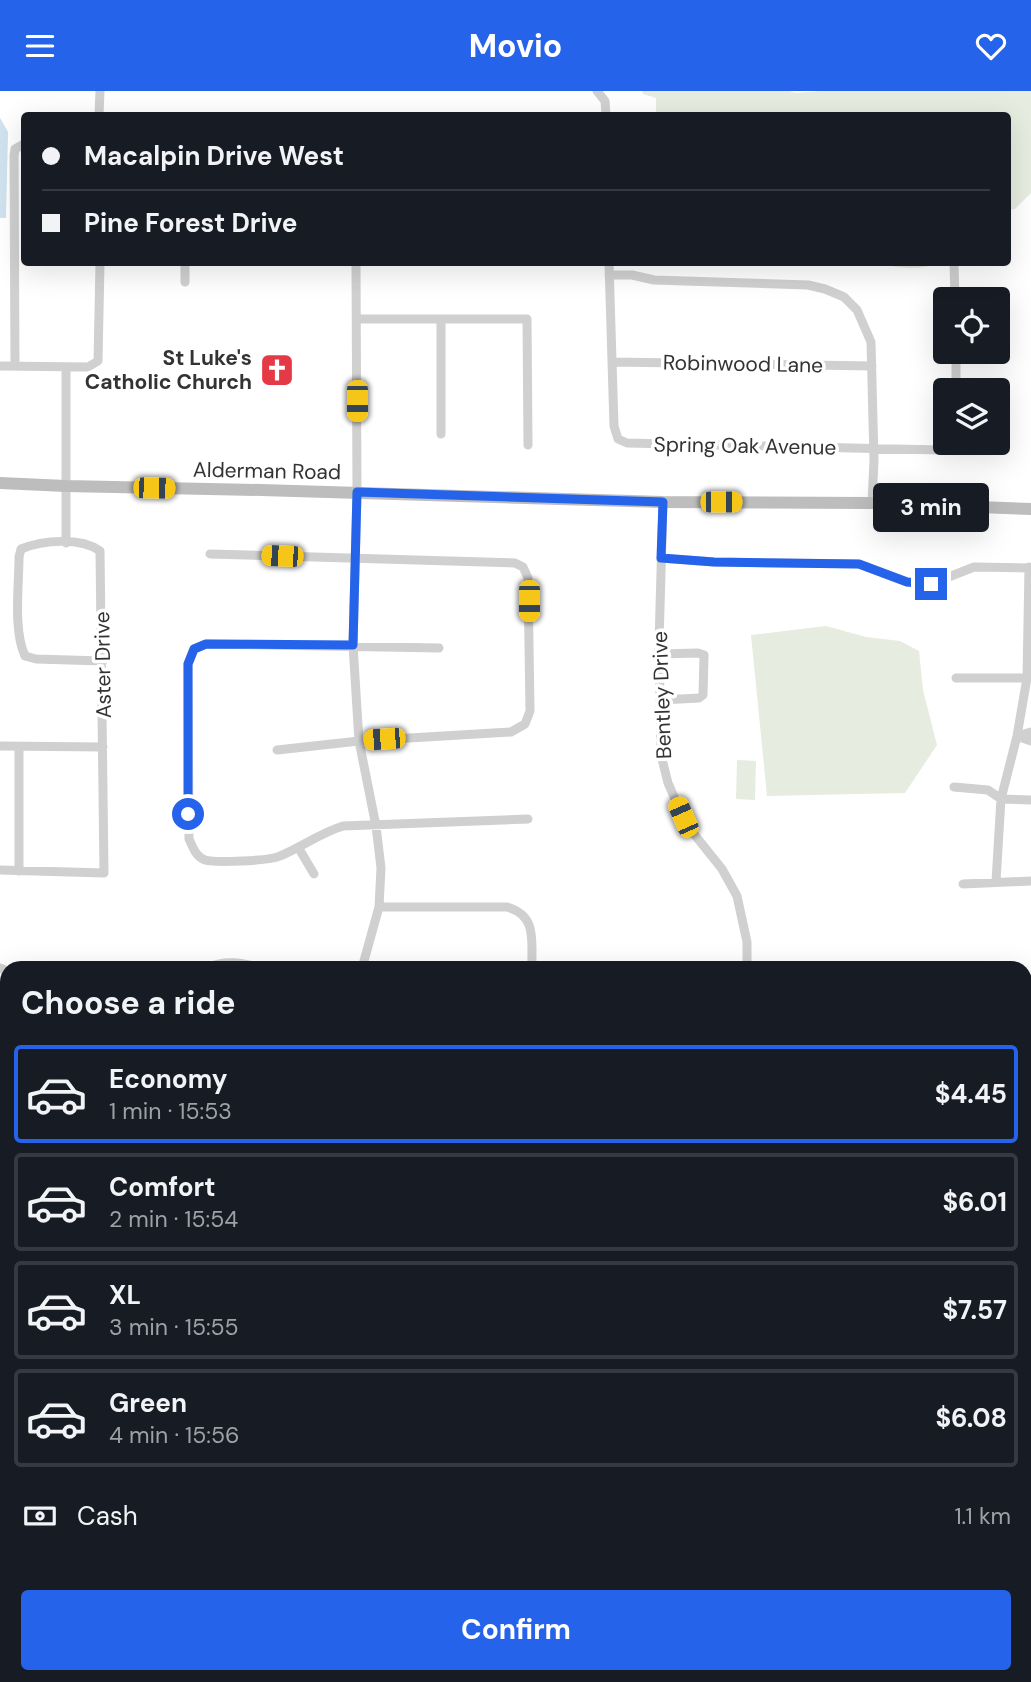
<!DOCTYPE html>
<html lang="en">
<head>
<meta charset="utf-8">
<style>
  body { margin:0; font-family:"DM Sans",sans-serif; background:#242831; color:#f1f3f6; height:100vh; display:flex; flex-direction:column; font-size:26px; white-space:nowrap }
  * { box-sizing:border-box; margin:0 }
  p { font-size:23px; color:#9ea1a6 }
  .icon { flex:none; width:38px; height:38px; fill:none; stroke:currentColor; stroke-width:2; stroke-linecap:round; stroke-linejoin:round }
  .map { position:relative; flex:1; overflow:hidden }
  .sheet { position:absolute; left:0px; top:870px; width:1032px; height:723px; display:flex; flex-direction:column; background:#171b24; border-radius:21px 21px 0 0; box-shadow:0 7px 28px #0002 }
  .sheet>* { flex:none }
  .top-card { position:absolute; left:21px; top:21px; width:990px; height:154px; border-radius:7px; box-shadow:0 7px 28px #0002; display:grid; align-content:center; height:154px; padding:0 21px; background:#171b24 }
  .tools { position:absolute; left:933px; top:196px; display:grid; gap:14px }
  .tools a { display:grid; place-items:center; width:77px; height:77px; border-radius:7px; background:#171b24; box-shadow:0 7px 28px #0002; font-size:35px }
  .end { position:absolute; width:32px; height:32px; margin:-16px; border:9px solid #2563eb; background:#fff; box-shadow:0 0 0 4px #fff }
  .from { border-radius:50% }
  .bubble { position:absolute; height:49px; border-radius:7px; background:#171b24; box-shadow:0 7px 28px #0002; font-size:23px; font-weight:700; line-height:49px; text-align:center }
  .car { position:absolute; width:21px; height:42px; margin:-21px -10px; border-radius:9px; box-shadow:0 0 5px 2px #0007; background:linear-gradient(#f5c518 24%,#345 0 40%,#f5c518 0 76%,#345 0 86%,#f5c518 0) }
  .top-card b { display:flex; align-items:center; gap:24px; height:66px; font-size:26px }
  .top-card b+b { border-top:2px solid #363941 }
  .top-card i { width:18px; height:18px; background:#f1f3f6 }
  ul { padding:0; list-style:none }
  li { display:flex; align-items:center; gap:21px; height:98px; margin:0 14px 10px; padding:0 7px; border:4px solid #363941; border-radius:7px }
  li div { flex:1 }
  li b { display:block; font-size:26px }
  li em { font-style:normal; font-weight:700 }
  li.selected { border-color:#2563eb }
  li>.icon { width:63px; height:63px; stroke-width:1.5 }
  h2 { padding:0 21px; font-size:32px; line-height:84px }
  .pay { display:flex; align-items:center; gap:18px; height:77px; padding:0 21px; font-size:26px }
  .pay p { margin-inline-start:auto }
  .button { display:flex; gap:14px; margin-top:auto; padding:14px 21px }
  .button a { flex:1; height:80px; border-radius:7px; background:#2563eb; color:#fff; font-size:28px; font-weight:700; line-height:80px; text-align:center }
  header { display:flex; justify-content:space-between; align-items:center; height:91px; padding:0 21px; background:#2563eb; color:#fff; font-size:32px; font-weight:700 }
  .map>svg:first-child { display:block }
</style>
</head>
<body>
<header><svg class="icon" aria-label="menu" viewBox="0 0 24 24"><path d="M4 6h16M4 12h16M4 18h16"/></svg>Movio<svg class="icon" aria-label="heart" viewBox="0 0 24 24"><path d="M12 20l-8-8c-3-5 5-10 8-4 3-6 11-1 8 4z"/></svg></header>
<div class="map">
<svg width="1031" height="1591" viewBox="0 0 1031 1591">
  <rect width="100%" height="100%" fill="#fff"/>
  <path fill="#e6ecdf" d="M642,0H789L796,2L820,0H1031V102L1015,118L1008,119V24H656V7L643,3Z
    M879,172H937C921,180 896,177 879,172Z
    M826,535L866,546L900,550L919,560L923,599L937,654L905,702L767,705L751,544Z
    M737,669L756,670L755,709L736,708Z
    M0,1262H7V1344L0,1330Z
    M490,1586H573V1591H490Z"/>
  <path fill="#cfe2ee" d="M0,27L8,41L6,127H0Z"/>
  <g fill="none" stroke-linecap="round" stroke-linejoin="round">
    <path stroke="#d0d0d0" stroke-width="9" d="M597,0L605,10L606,24
      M99,24L100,0
      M185,172V191
      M356,172L357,402L353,554L359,650L376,735L381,777L379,816L362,877
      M609,172L614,335L618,348L627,352L941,359L950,357L954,352
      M954,172L955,208
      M609,184H632L654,189L808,194L825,198L844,206L857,219L871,251L874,369L872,412
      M357,228H527L528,354
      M956,261V299
      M613,271L872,275
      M0,275L88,276L98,270L100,172
      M15,275L14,65L15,58L24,53
      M441,343V229
      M663,411L659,552L661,664L668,692L686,733L722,778L737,805L747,851V877
      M66,452V276
      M210,463L515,472L523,476L528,487L530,620L525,633L511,641L359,650L277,659
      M661,467L714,471L859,473L907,491L931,493L974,476L1031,477
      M439,557L206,553L194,558L188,573L189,748C193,756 195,765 205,769C215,772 269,770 280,765C302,756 320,742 343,735L528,728
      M659,563L698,562L704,564L703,604L699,607L661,609
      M956,587H1031
      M1031,641L1017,645L1031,650
      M0,655L103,656
      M954,696L988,699L1001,708L1031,709
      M298,756L314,783
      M0,779L104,782L100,460C80,446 43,449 21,458L19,466C19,495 13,539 25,565L36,568L103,570
      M19,780V656
      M996,790L1001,708L1017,645L1027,587L1029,476
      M963,793L1031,790
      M379,816H507C538,825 531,850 532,877
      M0,877L7,880
      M205,877C225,869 240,871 261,877
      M0,1204L7,1202
      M1026,1220L1031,1217
      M1026,1323H1031
      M0,1444L7,1443
      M52,1586V1591
      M118,1586V1591
      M580,1586V1591
      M630,1586L636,1591
      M764,1590L765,1586
      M204,1591V1586
      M436,1591V1586
      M868,1591L869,1586
      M958,1591V1586"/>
    <path stroke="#bdbdbd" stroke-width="12" d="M0,392L66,395L261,399L663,411L872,412L1031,418
      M0,1097L7,1101
      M1026,1499H1031"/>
  </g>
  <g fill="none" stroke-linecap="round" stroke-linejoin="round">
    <path stroke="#2563eb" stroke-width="9" d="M188,723V573L194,558L206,553L353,554L357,401L663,411L661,467L714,471L859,473L907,491L931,493"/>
  </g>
  <defs>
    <g id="church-square" transform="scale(1.75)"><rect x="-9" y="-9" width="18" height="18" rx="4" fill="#e63946" stroke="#fff"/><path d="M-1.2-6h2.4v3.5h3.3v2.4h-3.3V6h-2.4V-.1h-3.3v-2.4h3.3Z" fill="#fff"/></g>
  </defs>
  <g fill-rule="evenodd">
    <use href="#church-square" x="277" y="279"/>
  </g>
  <g text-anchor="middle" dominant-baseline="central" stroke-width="7" stroke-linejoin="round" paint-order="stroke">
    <g font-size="21" font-weight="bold" fill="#333" stroke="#fff" text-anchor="end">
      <text x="252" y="267">St Luke's<tspan x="252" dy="24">Catholic Church</tspan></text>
    </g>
    <g font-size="21" fill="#333" stroke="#fff">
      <text transform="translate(743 273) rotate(1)">Robinwood Lane</text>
      <text transform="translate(745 355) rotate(1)">Spring Oak Avenue</text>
      <text transform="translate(267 380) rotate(1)">Alderman Road</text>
      <text transform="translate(103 574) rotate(-91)">Aster Drive</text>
      <text transform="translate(662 604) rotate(-92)">Bentley Drive</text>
    </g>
  </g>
</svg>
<div class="tools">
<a><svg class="icon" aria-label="locate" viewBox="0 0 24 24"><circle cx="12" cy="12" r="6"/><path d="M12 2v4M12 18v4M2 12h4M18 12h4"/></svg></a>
<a><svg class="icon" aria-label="layers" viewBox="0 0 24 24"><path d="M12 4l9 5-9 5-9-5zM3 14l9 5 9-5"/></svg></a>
</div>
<i class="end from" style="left:188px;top:723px"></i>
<i class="end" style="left:931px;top:493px"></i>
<div class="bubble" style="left:873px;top:392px;width:116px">3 min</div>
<i class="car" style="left:357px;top:310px;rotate:180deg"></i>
<i class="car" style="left:154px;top:397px;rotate:91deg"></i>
<i class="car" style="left:721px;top:411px;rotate:90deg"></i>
<i class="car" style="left:282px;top:465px;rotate:272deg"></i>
<i class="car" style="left:529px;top:510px;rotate:180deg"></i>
<i class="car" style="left:384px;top:648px;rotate:266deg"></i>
<i class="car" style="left:683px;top:726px;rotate:336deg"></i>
<div class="top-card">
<b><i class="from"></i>Macalpin Drive West</b>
<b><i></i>Pine Forest Drive</b>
</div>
<section class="sheet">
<h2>Choose a ride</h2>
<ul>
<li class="selected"><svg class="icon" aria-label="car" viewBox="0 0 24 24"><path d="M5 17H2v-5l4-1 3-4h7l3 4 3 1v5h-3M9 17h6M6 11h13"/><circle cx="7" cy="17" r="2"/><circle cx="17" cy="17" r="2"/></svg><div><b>Economy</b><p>1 min · 15:53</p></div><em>$4.45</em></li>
<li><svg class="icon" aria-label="car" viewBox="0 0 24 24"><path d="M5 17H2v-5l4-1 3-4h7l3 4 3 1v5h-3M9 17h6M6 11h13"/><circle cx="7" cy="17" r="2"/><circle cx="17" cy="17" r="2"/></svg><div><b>Comfort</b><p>2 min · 15:54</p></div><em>$6.01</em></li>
<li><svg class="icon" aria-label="car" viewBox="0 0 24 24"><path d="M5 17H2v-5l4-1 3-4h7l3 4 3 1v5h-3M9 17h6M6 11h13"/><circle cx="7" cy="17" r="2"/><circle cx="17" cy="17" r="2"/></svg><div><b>XL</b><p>3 min · 15:55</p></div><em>$7.57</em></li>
<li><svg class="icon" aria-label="car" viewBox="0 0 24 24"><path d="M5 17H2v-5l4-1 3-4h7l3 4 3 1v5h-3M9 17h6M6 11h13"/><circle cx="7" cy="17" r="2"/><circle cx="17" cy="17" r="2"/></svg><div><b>Green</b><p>4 min · 15:56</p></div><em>$6.08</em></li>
</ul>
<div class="pay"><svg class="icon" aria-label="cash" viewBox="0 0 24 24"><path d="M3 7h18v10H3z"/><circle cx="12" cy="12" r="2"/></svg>Cash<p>1.1 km</p></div>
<div class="button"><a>Confirm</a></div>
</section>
</div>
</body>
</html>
